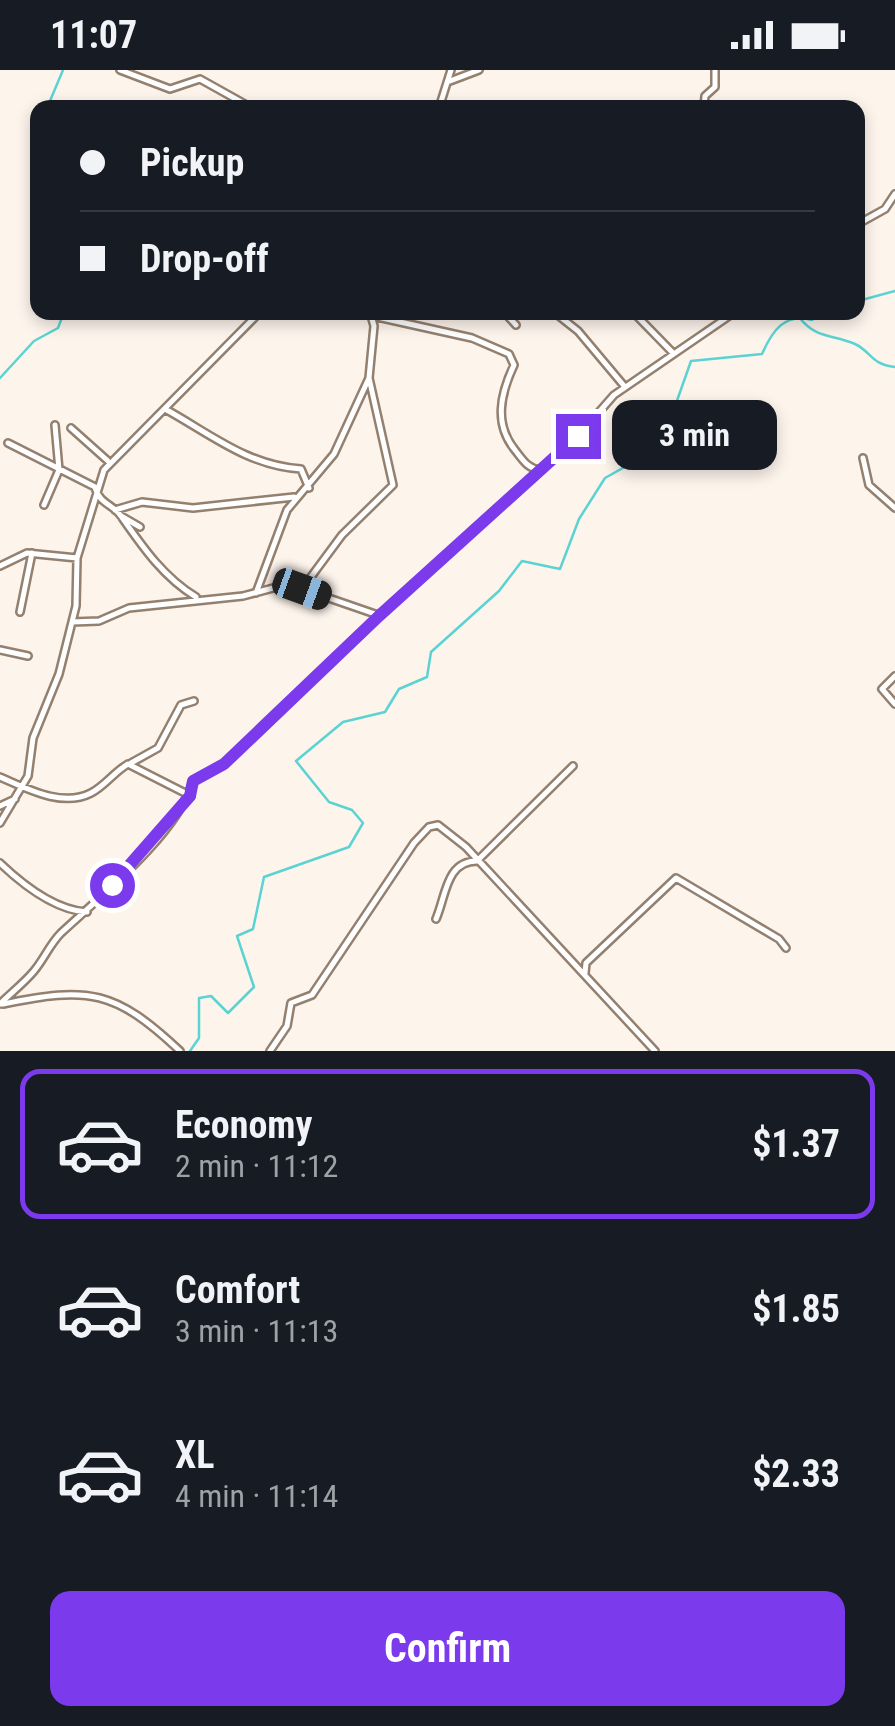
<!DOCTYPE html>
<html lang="en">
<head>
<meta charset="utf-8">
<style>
  body { margin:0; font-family:"Roboto Condensed",sans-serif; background:#242831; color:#f1f3f6; height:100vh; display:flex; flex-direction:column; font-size:38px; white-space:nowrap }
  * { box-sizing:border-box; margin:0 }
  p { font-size:32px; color:#9ea1a6 }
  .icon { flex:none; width:55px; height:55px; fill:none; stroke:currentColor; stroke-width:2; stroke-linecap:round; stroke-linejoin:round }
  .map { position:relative; height:981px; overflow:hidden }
  .drawer { display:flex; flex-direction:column; background:#171b24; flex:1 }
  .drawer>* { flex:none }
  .guide { position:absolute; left:30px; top:30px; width:835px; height:220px; border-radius:20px; box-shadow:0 5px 15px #0003; display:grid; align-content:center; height:220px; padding:0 50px; background:#171b24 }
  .end { position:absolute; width:45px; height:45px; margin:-22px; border:12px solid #7c3aed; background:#fff; box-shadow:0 0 0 5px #fff }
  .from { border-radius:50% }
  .bubble { position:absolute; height:70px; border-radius:20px; background:#171b24; box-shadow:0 5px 15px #0003; font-size:32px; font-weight:700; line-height:70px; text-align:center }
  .car { position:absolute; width:30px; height:60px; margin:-30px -15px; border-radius:12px; box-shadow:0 0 8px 2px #0007; background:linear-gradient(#222 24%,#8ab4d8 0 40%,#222 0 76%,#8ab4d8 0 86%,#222 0) }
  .guide b { display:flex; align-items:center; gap:35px; height:95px; font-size:38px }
  .guide b+b { border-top:2px solid #363941 }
  .guide i { width:25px; height:25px; background:#f1f3f6 }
  ul { padding:18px 0 0; list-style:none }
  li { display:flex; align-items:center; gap:30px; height:150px; margin:0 20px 15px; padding:0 30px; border:5px solid transparent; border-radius:20px }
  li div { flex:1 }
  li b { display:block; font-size:38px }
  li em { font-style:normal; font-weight:700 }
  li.on { border-color:#7c3aed }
  li>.icon { width:90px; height:90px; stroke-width:1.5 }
  .primary-button { display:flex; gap:20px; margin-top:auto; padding:20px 50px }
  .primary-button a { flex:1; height:115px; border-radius:20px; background:#7c3aed; color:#fff; font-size:40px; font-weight:700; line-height:115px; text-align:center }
  .status { display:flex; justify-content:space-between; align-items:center; height:70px; padding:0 50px; background:#171b24; direction:ltr }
  .status svg { height:28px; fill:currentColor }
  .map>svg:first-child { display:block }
</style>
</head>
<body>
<div class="status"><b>11:07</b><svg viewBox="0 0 49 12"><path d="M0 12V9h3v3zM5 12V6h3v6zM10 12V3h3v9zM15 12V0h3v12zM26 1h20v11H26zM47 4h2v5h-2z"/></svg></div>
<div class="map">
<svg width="895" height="981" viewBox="0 0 895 981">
  <rect width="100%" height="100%" fill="#fdf4ec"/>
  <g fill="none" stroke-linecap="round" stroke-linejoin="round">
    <path stroke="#5bd3d3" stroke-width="2.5" d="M47,38L63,0
      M858,231L895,221
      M799,247C816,269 831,264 855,274C872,282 870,294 895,297
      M0,308L34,271L58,258L64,242
      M190,981L199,968V928L211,926L228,943L254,917L237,866L253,859L264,807L349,777L363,753L352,740L329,732L296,691L343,652L385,642L399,619L427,607L431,582L499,521L522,491L560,499L579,449L605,408L646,385L673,342L691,291L762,284C772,261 785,242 812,250L824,242"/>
    <g stroke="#94806f" stroke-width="10">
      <path id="street" d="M120,0L170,19L200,9L252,38
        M450,11L479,0
        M439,38L451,0
        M704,38L705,26L715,17V0
        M858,154L885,139L895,124
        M504,242L516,255
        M554,242L578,261L625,317
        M633,242L673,283
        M373,246L472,268L509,284L514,295C500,325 494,354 515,380C523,390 527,398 540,400
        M165,339C209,363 248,396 301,399L309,418
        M71,358L108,391
        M8,373L95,417C99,434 113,434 121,446C142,476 163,507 196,527
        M863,388L869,415L895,438
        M44,435L59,400L55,355
        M115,440L142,432L193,438L294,427
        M121,446L140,457
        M0,496L27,483L77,488
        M302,519L342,465L393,415L369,308L374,256L370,242
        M256,523L287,440L334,384L369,308
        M20,542L32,483
        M72,552L99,551L129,538L243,526L288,514L378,545
        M0,580L28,586
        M895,606L882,619L895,634
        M131,693L158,678L181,635L194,631
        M0,707C26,718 62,738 91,723C105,716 114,702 128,694L191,726
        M0,736L15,729
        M0,753L28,706L33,668L59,604L76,536L77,488L104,400L260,242
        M0,793C22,814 55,840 87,842
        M436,849C446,826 446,791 477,791L573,696
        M585,903L586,893L676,808L779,869L786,878
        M0,934C11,923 24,913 34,901C44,889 50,874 61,863C101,826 178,763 193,711L224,694L379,546L578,366L614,325L735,242
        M3,934C89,916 115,920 180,981
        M270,981L287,956L291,933L312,925L414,773L429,757L438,755L466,777L655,981"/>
    </g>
    <use href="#street" stroke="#fff" stroke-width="5"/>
  </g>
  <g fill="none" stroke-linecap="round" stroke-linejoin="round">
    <path stroke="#7c3aed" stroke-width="12" d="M112,815L190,726L193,711L224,694L379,546L578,366"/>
  </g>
</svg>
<i class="end from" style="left:112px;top:815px"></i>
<i class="end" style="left:578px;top:366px"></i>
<div class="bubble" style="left:612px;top:330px;width:165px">3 min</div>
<i class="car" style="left:302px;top:519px;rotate:110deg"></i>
<div class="guide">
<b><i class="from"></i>Pickup</b>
<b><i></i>Drop-off</b>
</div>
</div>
<section class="drawer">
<ul>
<li class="on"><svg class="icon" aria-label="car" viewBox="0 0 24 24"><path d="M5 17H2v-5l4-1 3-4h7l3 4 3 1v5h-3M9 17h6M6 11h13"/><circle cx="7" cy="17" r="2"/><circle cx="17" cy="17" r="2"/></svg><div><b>Economy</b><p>2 min · 11:12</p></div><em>$1.37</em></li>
<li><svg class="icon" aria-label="car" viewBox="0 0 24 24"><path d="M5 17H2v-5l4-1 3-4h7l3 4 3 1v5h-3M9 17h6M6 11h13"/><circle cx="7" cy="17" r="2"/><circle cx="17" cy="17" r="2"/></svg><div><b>Comfort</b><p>3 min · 11:13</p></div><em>$1.85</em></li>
<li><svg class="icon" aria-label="car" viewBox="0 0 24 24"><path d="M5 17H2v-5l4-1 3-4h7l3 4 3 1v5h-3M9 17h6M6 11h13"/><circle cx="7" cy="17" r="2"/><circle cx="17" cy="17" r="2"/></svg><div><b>XL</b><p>4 min · 11:14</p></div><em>$2.33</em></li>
</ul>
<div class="primary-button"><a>Confirm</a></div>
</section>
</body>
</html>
